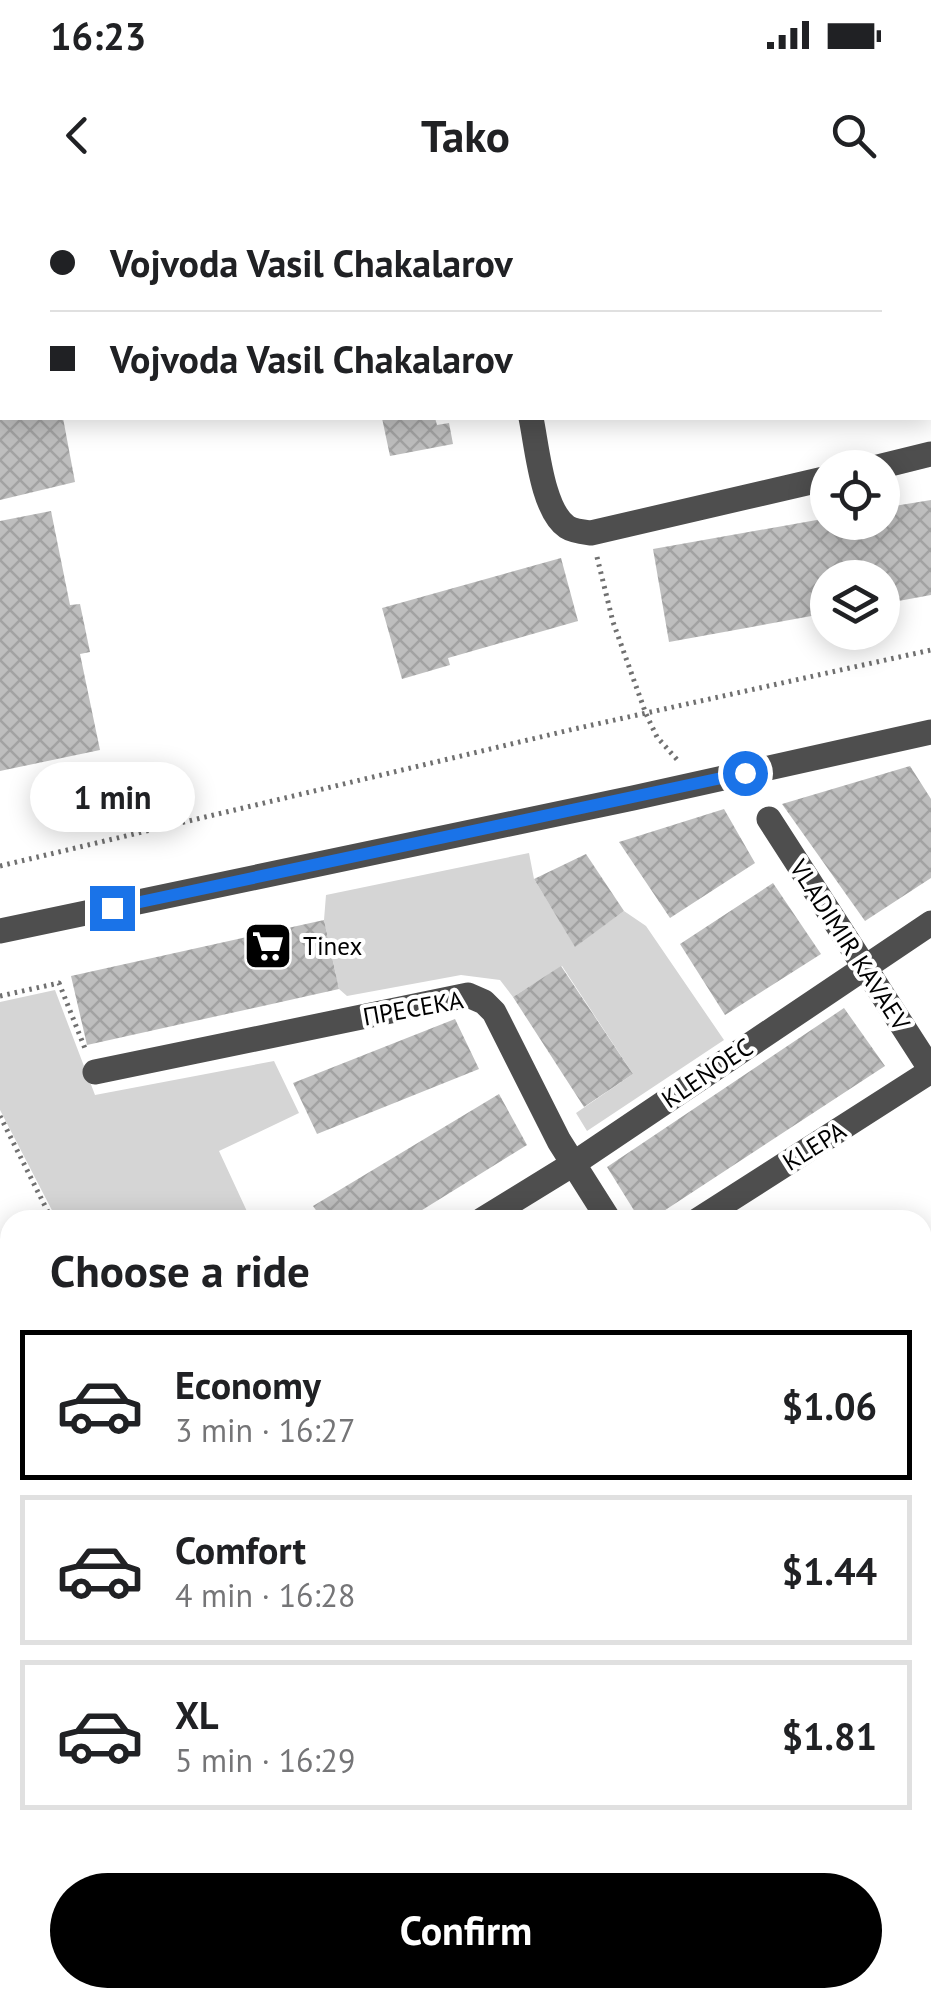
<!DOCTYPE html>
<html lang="en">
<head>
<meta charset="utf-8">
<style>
  body { margin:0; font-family:"PT Sans",sans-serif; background:#f6f6f6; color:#202124; height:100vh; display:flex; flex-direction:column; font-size:38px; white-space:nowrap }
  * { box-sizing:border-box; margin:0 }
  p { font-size:32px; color:#757577 }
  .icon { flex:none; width:55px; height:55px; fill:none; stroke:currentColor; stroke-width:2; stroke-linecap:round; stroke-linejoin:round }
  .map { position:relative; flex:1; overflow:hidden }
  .details { position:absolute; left:0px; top:1010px; width:932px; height:798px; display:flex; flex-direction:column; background:#fff; border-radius:30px 30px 0 0; box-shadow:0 5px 25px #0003 }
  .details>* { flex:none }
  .guide { position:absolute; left:0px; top:0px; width:932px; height:220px; box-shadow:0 5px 25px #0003; display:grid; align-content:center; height:220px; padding:0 50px; background:#fff }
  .controls { position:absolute; left:810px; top:250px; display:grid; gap:20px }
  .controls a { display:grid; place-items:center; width:90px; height:90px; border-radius:50%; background:#fff; box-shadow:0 5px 25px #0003; font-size:50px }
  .end { position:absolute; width:45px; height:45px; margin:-22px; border:12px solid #1a73e8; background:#fff; box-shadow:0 0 0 5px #fff }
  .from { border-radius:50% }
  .bubble { position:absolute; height:70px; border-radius:35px; background:#fff; box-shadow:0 5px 25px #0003; font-size:32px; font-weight:800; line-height:70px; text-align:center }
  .guide b { display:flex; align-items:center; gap:35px; height:95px; font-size:38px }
  .guide b+b { border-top:2px solid #e0e0e0 }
  .guide i { width:25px; height:25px; background:#202124 }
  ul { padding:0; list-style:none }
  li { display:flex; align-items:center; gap:30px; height:150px; margin:0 20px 15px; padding:0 30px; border:5px solid #e0e0e0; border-radius:0px }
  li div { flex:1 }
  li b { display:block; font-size:38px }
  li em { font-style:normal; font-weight:800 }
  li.current { border-color:#000 }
  li>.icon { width:90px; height:90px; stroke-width:1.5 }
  h2 { padding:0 50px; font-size:45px; line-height:120px }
  .button { display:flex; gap:20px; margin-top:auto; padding:20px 50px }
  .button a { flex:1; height:115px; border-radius:60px; background:#000; color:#fff; font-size:40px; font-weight:800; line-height:115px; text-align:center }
  .status { display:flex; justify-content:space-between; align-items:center; height:70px; padding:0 50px; background:#fff; direction:ltr }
  .status svg { height:28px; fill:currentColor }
  header { display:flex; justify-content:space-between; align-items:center; height:130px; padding:0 50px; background:#fff; font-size:45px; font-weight:800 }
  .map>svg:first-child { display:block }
</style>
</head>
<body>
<div class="status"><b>16:23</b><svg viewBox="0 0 49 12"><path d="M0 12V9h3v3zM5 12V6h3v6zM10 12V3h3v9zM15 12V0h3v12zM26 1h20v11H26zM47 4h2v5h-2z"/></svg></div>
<header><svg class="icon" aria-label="back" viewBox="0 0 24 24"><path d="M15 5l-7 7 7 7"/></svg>Tako<svg class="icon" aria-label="search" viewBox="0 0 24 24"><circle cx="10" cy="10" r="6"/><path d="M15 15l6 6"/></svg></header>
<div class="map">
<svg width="931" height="1807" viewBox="0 0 931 1807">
  <defs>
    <pattern id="water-ripples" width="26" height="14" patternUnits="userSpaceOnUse" patternTransform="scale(2.5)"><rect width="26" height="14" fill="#9c9c9c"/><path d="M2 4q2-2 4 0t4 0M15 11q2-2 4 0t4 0" fill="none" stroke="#7d7d7d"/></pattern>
    <pattern id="building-cross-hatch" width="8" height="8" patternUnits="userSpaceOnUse" patternTransform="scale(2.5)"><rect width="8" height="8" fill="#bebebe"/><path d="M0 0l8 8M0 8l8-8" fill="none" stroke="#a2a2a2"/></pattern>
  </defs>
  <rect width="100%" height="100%" fill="#fff"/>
  <path fill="#d5d5d5" d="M529,653L534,679L575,746L624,711L646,726L724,840L587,931L576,913L633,874L562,766L513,797L500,780L461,775L347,796L339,789L324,720L326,695Z
    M55,790L95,895L274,861L299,913L219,951L251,1020H57L0,910V802Z"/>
  <path fill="url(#water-ripples)" d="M0,1065L10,1082V1582L0,1564Z
    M126,1798H388L393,1807H131Z"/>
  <path fill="url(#building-cross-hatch)" d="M0,218H63L75,282L0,300Z
    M382,218H435L437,225L449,223L453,244L390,256Z
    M931,300V395L882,404V378H828V413L669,442L653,349L828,318V322H882V308Z
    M51,311L70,405L80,404L90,452L80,454L100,550L0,571V321Z
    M561,358L578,421L448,458L450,465L402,479L382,408Z
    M910,566L931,599V678L865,721L782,604Z
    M724,609L755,663L670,718L619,642Z
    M586,654L624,711L575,747L534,679Z
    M773,683L821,754L725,815L680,744Z
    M324,720L339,789L87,845L71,776Z
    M561,766L633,874L584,907L513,797Z
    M844,808L885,866L650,1020H640L607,967Z
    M455,819L479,869L317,934L293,883Z
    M499,894L527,945L406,1020H323L313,1006Z
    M931,1176V1247L922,1236V1183Z
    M568,1798H725L710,1807H575Z"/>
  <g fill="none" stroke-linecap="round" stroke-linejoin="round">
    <path stroke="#707070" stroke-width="5" stroke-dasharray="2.5 5" stroke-linecap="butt" d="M597,357L613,422L646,514L657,537L680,563
      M0,666L574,529L931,450
      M0,796L59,783L86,851
      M0,916L52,1020
      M0,1609L10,1628
      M0,1693L10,1711
      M56,1798L61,1807
      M100,1798L105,1807
      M451,1798L456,1807"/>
    <path stroke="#4e4e4e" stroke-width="25" d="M484,0V2
      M930,17H931
      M531,218C537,246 542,310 567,327C573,331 583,332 591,333L828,278
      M874,268L931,254
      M769,619L931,870
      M0,731L633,598L931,532
      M95,872L468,795L484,802L494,812L559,941L609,1020
      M482,1020L573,964L931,723
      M698,1020L931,871
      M922,1148L931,1142
      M922,1405L931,1400
      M922,1430L931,1442
      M922,1536L931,1531
      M801,1798L807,1807"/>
  </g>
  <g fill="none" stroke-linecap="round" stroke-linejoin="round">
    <path stroke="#1a73e8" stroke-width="12" d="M112,708L745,573"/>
  </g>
  <defs>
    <g id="supermarket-square" transform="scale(2.5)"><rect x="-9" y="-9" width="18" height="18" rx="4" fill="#000" stroke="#fff"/><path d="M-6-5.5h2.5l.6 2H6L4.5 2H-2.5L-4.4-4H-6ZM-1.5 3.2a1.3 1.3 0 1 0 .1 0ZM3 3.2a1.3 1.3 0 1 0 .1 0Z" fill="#fff"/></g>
  </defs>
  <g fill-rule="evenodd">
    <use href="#supermarket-square" x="268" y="746"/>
  </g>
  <g text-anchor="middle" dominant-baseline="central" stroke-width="8" stroke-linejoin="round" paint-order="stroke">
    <g font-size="25" fill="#000" stroke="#fff">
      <text transform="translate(850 745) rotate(57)">VLADIMIR KAVAEV</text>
      <text transform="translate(413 808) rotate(-10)">ПРЕСЕКА</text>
      <text transform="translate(707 873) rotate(-34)">KLENOEC</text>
      <text transform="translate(814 946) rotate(-32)">KLEPA</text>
    </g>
    <g font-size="25" fill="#000" stroke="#fff" text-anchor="start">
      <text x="303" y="746">Tinex</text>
    </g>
  </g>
</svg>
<div class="controls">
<a><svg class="icon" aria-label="locate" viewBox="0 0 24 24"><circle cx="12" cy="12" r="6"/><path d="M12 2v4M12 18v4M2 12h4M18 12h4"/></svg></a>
<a><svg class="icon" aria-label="layers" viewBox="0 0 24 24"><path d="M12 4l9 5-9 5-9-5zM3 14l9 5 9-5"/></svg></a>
</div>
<i class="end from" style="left:745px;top:573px"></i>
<i class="end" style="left:112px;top:708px"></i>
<div class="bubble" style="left:30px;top:562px;width:165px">1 min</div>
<div class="guide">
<b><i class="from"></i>Vojvoda Vasil Chakalarov</b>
<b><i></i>Vojvoda Vasil Chakalarov</b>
</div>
<section class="details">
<h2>Choose a ride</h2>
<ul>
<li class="current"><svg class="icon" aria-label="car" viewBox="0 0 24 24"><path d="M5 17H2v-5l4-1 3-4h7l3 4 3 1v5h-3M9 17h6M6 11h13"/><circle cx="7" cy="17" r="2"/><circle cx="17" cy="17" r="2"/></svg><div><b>Economy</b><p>3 min · 16:27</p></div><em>$1.06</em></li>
<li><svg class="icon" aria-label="car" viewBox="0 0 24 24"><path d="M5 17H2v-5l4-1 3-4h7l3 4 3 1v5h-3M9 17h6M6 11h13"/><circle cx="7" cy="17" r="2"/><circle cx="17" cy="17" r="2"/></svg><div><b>Comfort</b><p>4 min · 16:28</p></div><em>$1.44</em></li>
<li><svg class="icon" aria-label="car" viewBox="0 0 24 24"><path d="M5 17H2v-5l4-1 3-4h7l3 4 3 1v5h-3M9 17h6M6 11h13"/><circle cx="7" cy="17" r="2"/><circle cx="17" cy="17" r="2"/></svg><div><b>XL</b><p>5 min · 16:29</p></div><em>$1.81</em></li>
</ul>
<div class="button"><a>Confirm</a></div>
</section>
</div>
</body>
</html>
